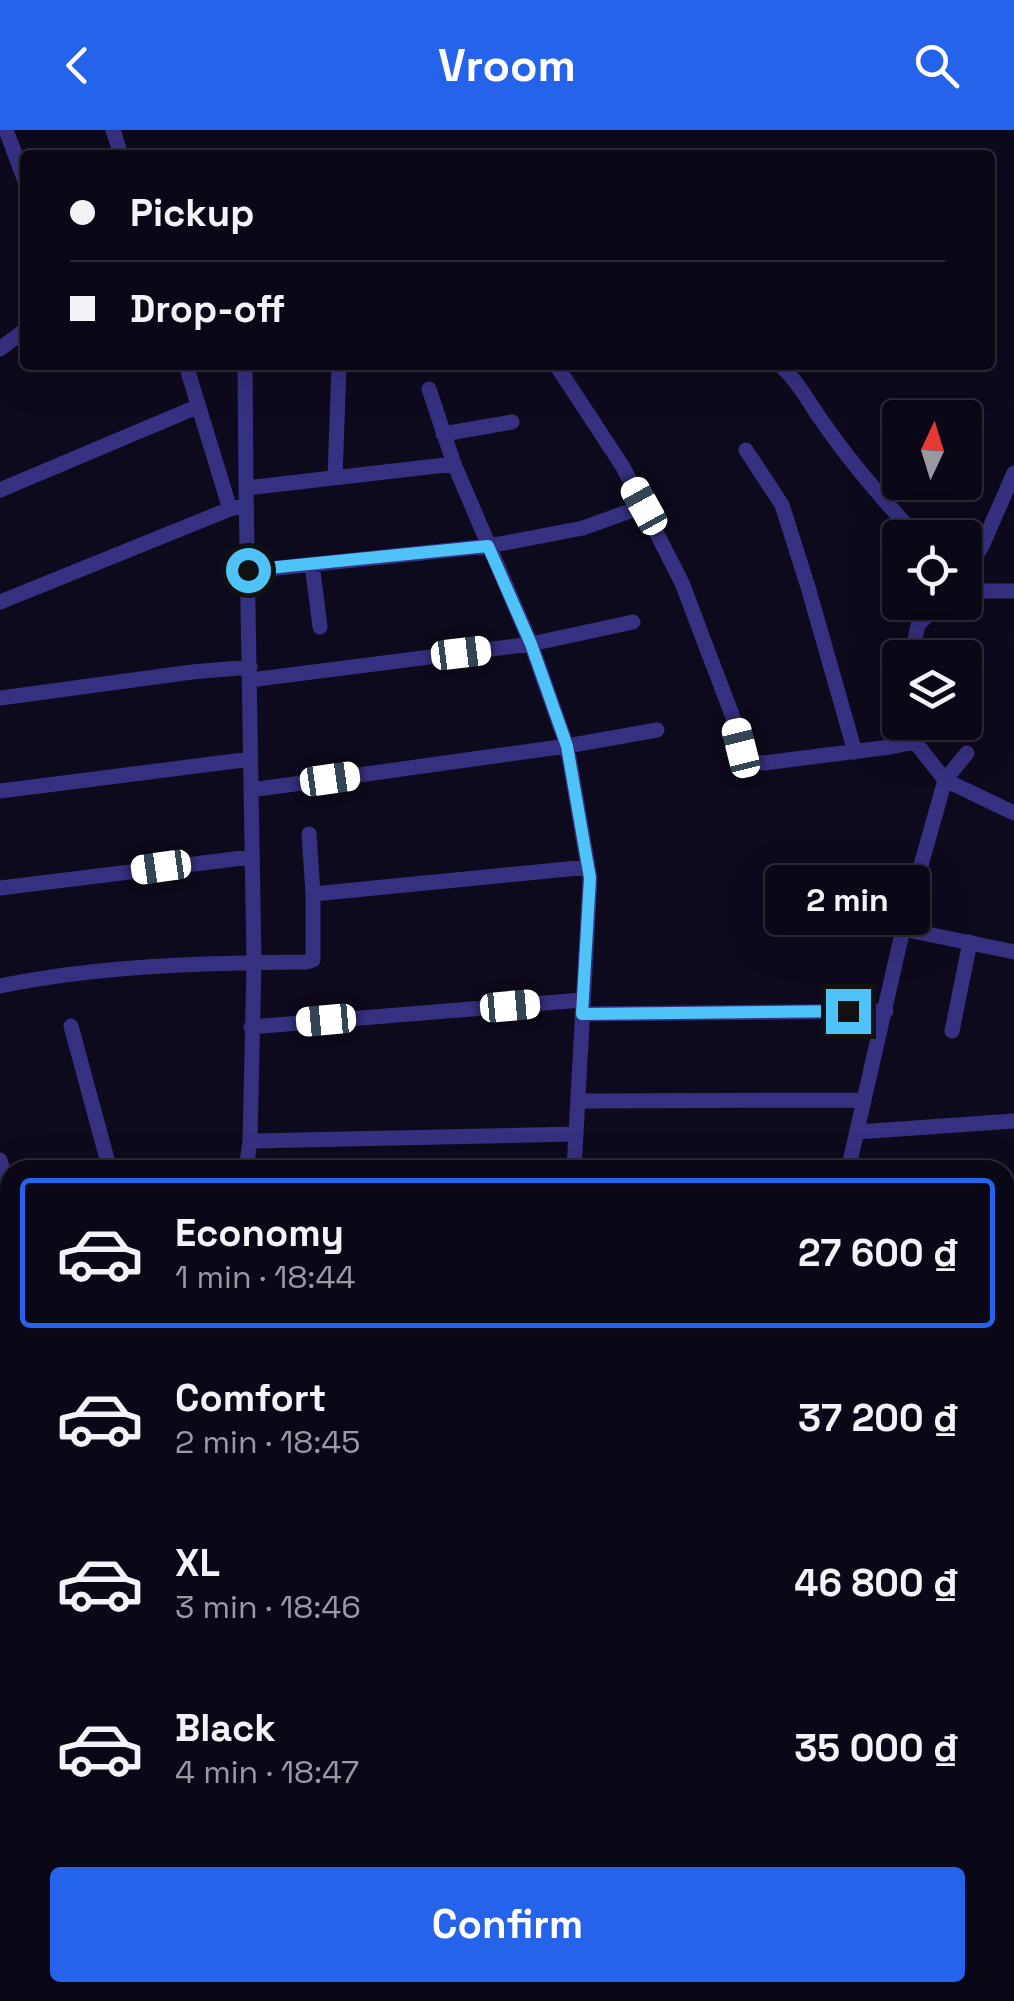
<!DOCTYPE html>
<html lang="en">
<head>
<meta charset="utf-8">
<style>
  body { margin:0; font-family:"Space Grotesk",sans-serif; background:#13111f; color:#f1f3f6; height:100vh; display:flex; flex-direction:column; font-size:38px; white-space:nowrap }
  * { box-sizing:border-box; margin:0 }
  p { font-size:32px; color:#999aa1 }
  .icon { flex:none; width:55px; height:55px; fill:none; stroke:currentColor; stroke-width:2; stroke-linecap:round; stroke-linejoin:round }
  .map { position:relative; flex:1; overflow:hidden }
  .sheet { position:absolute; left:0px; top:1030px; width:1015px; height:842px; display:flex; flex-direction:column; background:#0a0816; border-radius:30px 30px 0 0; box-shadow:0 10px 40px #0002,0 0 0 2px #2a2935 }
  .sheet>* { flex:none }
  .hud { position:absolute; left:20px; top:20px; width:975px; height:220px; border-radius:10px; box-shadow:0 10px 40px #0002,0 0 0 2px #2a2935; display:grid; align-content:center; height:220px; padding:0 50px; background:#0a0816 }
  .needle { width:65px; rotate:4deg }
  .fabs { position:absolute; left:882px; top:270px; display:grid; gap:20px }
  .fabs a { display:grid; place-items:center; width:100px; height:100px; border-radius:10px; background:#0a0816; box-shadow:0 10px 40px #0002,0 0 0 2px #2a2935; font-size:50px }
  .end { position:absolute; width:45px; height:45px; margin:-22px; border:12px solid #4fc3f7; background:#111; box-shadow:0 0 0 5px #111 }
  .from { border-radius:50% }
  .bubble { position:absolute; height:70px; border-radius:10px; background:#0a0816; box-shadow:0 10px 40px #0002,0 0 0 2px #2a2935; font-size:32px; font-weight:600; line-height:70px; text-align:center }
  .car { position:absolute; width:30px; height:60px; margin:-30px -15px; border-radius:12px; box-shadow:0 0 8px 2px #0007; background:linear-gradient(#fff 24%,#345 0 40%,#fff 0 76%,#345 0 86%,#fff 0) }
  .hud b { display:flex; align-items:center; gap:35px; height:95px; font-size:38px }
  .hud b+b { border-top:2px solid #2a2935 }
  .hud i { width:25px; height:25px; background:#f1f3f6 }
  ul { padding:18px 0 0; list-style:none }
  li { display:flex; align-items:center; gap:30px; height:150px; margin:0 20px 15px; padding:0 30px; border:5px solid transparent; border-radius:10px }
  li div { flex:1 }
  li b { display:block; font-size:38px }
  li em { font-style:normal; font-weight:600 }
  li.current { border-color:#2563eb }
  li>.icon { width:90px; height:90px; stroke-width:1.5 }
  .button { display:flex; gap:20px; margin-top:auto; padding:20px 50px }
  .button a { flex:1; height:115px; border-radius:10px; background:#2563eb; color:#fff; font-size:40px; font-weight:600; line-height:115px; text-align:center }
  header { display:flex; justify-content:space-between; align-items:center; height:130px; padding:0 50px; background:#2563eb; color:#fff; font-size:45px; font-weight:600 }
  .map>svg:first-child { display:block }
</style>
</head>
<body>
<header><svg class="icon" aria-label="back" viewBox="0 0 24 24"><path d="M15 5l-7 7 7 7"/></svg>Vroom<svg class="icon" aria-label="search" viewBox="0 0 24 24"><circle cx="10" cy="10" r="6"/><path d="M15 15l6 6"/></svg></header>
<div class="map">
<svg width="1014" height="1871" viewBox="0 0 1014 1871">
  <rect width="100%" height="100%" fill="#0e0a1d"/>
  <path fill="#0c2727" d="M1005,1841H1014V1871H968V1863L1005,1862Z"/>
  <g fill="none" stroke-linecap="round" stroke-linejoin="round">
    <path stroke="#363080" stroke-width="15" d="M6,0L25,51
      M113,0L121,25
      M0,219L25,200
      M186,235L230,379
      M245,235L246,358
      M556,235L623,337L682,453L734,590L741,618L749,631L764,633L890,617L915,612L945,650L1014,683
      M780,235C800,253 811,277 827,298C854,337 886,373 918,408
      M429,259L454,334L531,514L567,616L572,644L590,748L574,1040
      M443,304L512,292
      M746,320L782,375L808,457L855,622
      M335,348L339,235
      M0,360L199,276
      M312,434L320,497
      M249,441L489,416L583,398L644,376
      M965,443L982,416L1014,343
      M965,461H1014
      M0,472L230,379L246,375
      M911,528L918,495L940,472
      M250,550L531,514L633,492
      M0,568L192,542L250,537
      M251,660L567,616L657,600
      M0,661L251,629
      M0,758L251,727
      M313,764L588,737
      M903,799L1014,822
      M0,856C102,835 204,833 307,832L313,830V764L309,704
      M582,884L886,881
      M71,896L110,1040
      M251,897L582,870
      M952,901L970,812
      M578,971L864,970
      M857,1002L1014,991
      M250,1011L575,1004
      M0,1030L10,1065
      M246,1040L250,1011L254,833L246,358L454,334
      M707,1040H849
      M848,1040L903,799L945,650L967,623
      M1005,1252H1014
      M0,1278L10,1276
      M1005,1406L1014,1405
      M0,1478L10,1476
      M1005,1561L1014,1560
      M0,1652L10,1651
      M1005,1680H1014
      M0,1767L10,1765
      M652,1862V1871
      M763,1862V1871
      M961,1862V1871
      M136,1867L452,1869"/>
  </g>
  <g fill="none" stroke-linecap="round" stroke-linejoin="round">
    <path stroke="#4fc3f7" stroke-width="12" d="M248,440L488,416L531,514L567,616L590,748L582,884L848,881"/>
  </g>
</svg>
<div class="fabs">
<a><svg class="needle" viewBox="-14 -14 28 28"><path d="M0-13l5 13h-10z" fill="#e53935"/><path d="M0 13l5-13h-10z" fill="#999aa1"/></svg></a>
<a><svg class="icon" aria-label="locate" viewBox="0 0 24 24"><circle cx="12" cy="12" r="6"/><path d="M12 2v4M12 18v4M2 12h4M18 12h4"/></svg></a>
<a><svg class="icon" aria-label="layers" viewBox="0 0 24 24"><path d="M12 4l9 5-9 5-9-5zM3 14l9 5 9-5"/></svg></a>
</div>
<i class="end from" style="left:248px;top:440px"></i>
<i class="end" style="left:848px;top:881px"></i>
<div class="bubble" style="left:765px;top:735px;width:165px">2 min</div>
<i class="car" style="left:644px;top:376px;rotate:331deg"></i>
<i class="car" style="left:461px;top:523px;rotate:83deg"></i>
<i class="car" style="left:741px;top:618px;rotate:346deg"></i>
<i class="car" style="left:330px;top:649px;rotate:82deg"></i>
<i class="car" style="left:161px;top:737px;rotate:262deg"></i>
<i class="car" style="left:510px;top:876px;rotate:85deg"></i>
<i class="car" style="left:326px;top:890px;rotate:265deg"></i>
<div class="hud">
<b><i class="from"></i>Pickup</b>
<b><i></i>Drop-off</b>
</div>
<section class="sheet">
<ul>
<li class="current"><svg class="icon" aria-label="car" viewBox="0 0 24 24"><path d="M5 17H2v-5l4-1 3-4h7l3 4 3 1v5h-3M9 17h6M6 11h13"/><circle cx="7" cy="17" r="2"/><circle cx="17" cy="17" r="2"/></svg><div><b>Economy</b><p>1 min · 18:44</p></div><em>27 600 ₫</em></li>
<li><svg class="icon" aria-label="car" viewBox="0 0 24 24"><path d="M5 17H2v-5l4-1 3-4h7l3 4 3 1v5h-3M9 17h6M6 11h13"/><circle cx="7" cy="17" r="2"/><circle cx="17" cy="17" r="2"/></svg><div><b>Comfort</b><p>2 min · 18:45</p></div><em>37 200 ₫</em></li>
<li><svg class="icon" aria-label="car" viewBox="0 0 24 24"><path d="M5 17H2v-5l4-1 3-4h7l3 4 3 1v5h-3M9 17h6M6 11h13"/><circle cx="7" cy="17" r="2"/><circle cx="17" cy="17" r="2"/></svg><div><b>XL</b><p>3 min · 18:46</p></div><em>46 800 ₫</em></li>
<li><svg class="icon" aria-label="car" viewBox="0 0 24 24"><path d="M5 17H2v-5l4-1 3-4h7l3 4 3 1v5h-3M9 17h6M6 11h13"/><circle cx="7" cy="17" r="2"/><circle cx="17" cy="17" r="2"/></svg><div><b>Black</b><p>4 min · 18:47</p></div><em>35 000 ₫</em></li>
</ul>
<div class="button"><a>Confirm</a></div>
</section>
</div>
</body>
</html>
